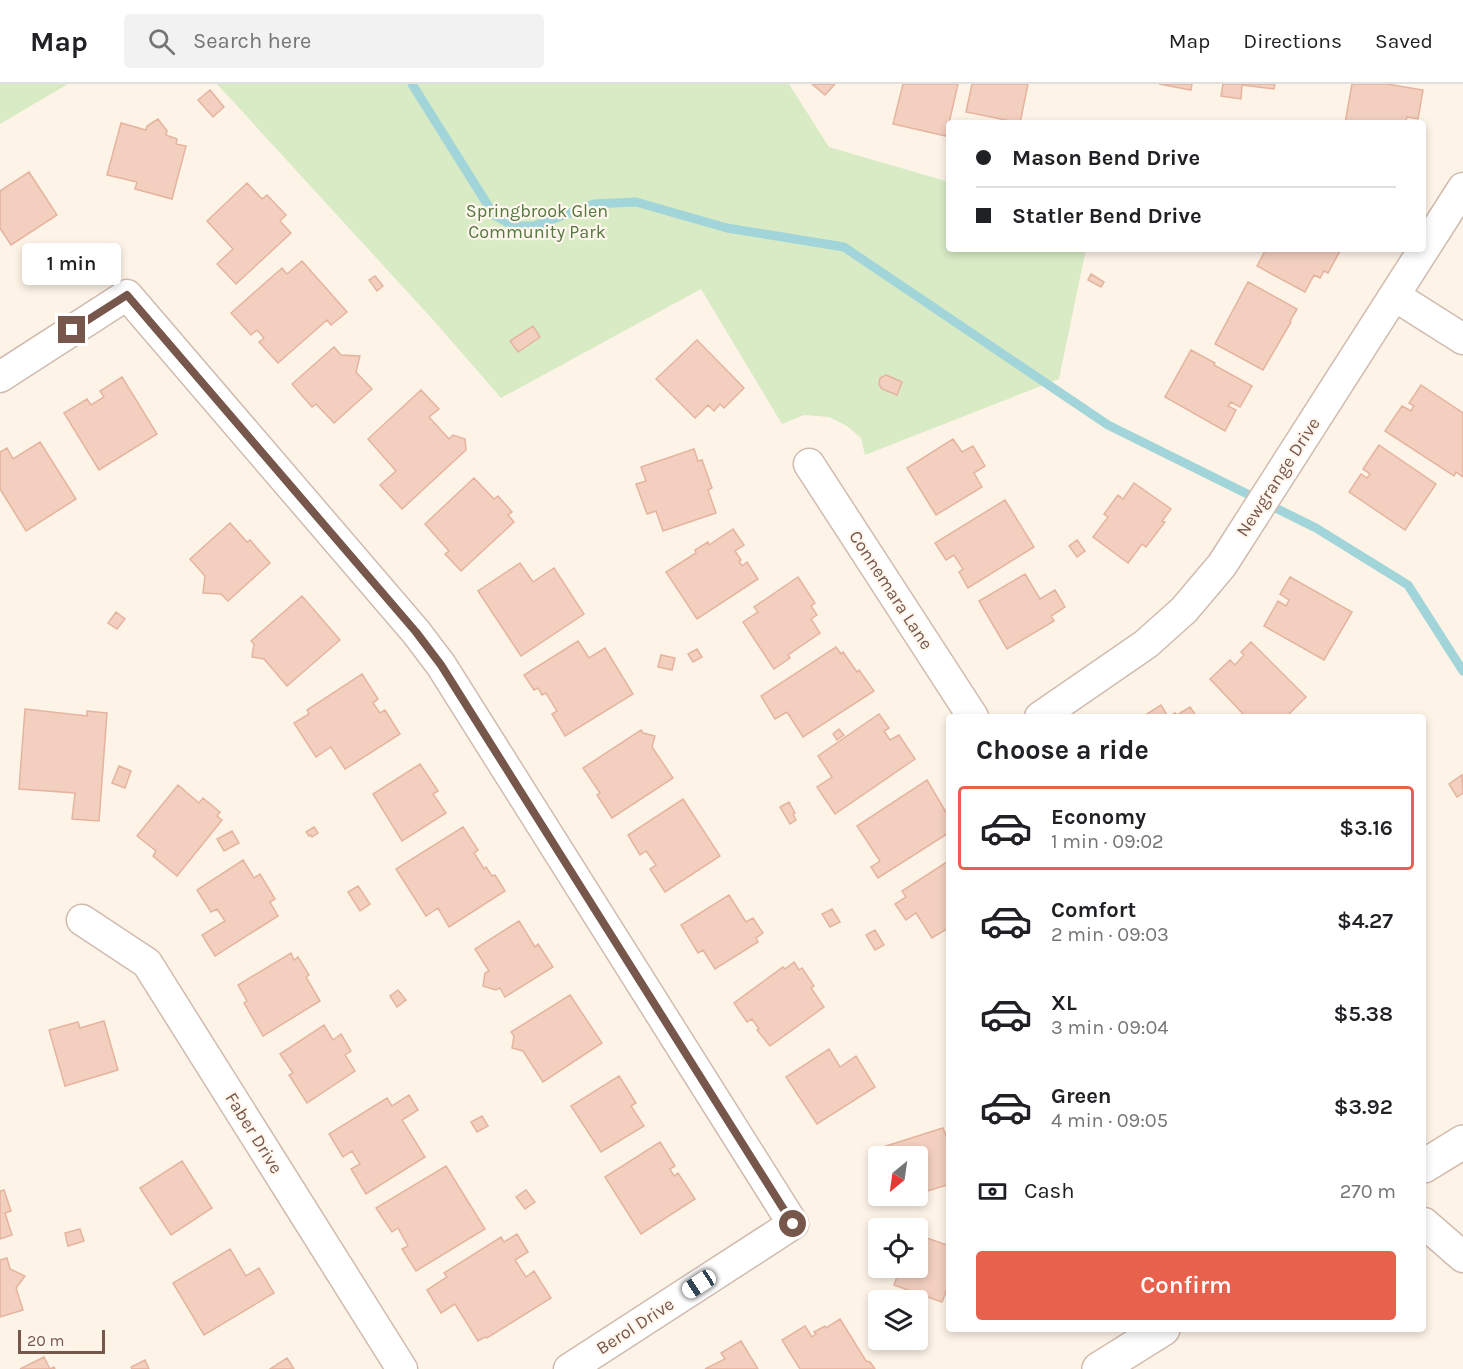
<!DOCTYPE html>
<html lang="en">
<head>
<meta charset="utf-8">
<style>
  body { margin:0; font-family:Karla,sans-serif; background:#f2f2f2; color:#202124; height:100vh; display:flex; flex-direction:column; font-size:22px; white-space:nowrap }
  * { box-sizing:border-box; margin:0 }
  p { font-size:20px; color:#757577 }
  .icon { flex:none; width:33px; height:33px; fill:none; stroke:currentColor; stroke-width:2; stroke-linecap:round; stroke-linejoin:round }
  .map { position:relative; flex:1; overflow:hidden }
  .drawer { position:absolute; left:946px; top:630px; width:480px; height:618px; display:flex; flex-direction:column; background:#fff; border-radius:6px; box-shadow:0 3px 9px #0003 }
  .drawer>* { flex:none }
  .banner { position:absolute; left:946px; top:36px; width:480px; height:132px; border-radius:6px; box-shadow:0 3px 9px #0003; display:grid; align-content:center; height:132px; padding:0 30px; background:#fff }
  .needle { width:39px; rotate:209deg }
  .fabs { position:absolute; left:868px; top:1062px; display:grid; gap:12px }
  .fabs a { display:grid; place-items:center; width:60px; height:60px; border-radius:6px; background:#fff; box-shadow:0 3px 9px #0003; font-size:30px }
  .scale { position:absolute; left:18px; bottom:15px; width:87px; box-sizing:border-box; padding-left:6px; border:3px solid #77574b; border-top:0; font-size:16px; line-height:21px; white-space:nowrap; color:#77574b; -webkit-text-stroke:4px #fff7ee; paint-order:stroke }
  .end { position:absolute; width:27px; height:27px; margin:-14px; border:8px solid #77574b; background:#fff; box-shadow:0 0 0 3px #fff }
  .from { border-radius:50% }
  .bubble { position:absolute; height:42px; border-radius:6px; background:#fff; box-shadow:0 3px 9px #0003; font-size:20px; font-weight:600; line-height:42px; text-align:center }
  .car { position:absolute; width:18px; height:36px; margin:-18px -9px; border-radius:8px; box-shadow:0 0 4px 2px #0007; background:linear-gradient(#fff 24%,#345 0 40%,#fff 0 76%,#345 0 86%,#fff 0) }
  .banner b { display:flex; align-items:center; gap:21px; height:57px; font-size:22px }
  .banner b+b { border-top:2px solid #e0e0e0 }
  .banner i { width:15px; height:15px; background:#202124 }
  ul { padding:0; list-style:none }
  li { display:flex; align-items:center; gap:18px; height:84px; margin:0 12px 9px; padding:0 18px; border:3px solid transparent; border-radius:6px }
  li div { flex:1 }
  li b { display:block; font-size:22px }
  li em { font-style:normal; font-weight:600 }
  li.on { border-color:#e7614c }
  li>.icon { width:54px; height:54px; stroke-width:1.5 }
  h2 { padding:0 30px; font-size:27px; line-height:72px }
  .pay { display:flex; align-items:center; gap:15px; height:66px; padding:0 30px; font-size:22px }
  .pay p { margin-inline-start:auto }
  .button { display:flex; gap:12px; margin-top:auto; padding:12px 30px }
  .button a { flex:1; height:69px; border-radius:6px; background:#e7614c; color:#fff; font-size:24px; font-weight:600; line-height:69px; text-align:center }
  header { display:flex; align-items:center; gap:36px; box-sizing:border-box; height:84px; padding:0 30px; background:#fff; border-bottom:2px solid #e0e0e0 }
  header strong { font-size:28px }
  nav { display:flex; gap:33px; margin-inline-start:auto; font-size:21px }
  .search { width:420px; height:54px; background:#f2f2f2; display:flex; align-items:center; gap:15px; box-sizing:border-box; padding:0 21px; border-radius:6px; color:#757577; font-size:22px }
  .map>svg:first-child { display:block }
</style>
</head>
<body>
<header>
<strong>Map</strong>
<div class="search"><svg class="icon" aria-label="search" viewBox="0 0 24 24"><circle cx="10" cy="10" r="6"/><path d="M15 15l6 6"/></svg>Search here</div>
<nav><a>Map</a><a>Directions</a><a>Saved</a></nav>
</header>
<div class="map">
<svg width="1463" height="1285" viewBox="0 0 1463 1285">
  <rect width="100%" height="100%" fill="#fdf3e7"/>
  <path fill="#d8ebc5" d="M0,0H68L0,40Z
    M217,0H789L829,63L949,98L950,165H1086L1059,295L865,371L861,354L847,342L829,333L804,331L782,340L701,205L501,314L435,238Z"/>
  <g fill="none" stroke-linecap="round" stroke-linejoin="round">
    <path stroke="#a1d5d9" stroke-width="9" d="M412,0L494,131L514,142H534L594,120L636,118L727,144L844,163L1108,341L1316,444L1408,501L1463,587"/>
  </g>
  <path fill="#f2cfbf" stroke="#e5b49f" stroke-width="1.5" d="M812,0H835L825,11Z
    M903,0H958L946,52L893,40Z
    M972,0H1028L1020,39L966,28Z
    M1159,0H1192L1191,6Z
    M1223,0H1222H1275L1274,5L1242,1L1241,15L1221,12Z
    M1352,0H1387L1423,6L1418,35L1407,33L1406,37L1415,39H1345Z
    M210,6L224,23L213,33L198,16Z
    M158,35L167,47L166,51L177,55L176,60L186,62L172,115L135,105L137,98L107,91L121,39L146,46L147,42Z
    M29,88L57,131L11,161L0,144V107Z
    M247,99L262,115L267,111L286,131L280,137L291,149L236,200L217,180L233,165L207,137Z
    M1266,165H1341L1328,189L1324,187L1320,194L1314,191L1305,208L1257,182Z
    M302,177L347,228L331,241L327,236L278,279L259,258L264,254L257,246L251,251L231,229L282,184L287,190Z
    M1091,190L1104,198L1101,203L1088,196Z
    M375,192L383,202L377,207L369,196Z
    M1248,198L1297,225L1290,237L1291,238L1263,286L1215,260Z
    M533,242L540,253L518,268L510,257Z
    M697,256L744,304L724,324L720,320L714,327L708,321L695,334L656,295Z
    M334,263L341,271L360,272L356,288L372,305L334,339L316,320L312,323L292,300Z
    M1191,266L1215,279L1214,281L1252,302L1240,323L1231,318L1228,322L1236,326L1225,347L1165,313Z
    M886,291L902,298L897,311L882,305L879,300L880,294Z
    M122,293L157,350L99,386L64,329L87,315L91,321L104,313L100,307Z
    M1421,301L1463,329V393L1456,388L1454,392L1385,347L1402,322L1411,327L1414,322L1409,319Z
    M421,306L439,325L429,333L449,355L453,351L465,355L466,366L402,425L380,401L396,387L368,355Z
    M953,355L962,368L973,362L985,382L974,389L982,403L936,431L907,384Z
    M40,358L76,415L26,447L0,405V368L7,364L13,375Z
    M1379,361L1436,400L1405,446L1349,408L1361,390L1367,394L1370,390L1363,385Z
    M694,365L698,377L702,376L712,404L708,406L716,429L663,447L656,427L647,430L636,400L646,397L641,383Z
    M474,394L494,415L498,412L512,428L508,431L514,438L461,487L445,470L449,467L425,440Z
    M1134,399L1171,425L1162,437L1165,438L1146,463L1142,460L1128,479L1093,453L1108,433L1104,430L1118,411L1123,415Z
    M1005,416L1034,463L968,504L959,488L963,485L954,471L946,476L935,459Z
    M230,439L247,458L250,456L270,479L228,517L221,510L203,509L205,492L190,475Z
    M733,445L744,461L735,467L741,476L739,477L742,482L747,478L758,495L697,535L666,488L696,469L695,466L708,458L709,461Z
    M1077,456L1085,467L1077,473L1069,462Z
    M520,479L533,498L554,484L584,530L521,572L478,507Z
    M1025,490L1040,515L1055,506L1065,523L1051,532L1054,537L1007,565L979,517Z
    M798,493L815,519L811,522L817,531L811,535L820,549L788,571L790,574L774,585L743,538L758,528L754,523Z
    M1290,493L1352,528L1324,576L1264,542L1278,517L1286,522L1289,516L1280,510Z
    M302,512L340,556L287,602L264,575L252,573L254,560L251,557Z
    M116,528L125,535L117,545L108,539Z
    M578,557L589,574L605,564L633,610L565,652L552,630L557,627L546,609L542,611L538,604L534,606L524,591Z
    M1251,558L1306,613L1286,633H1246L1210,595L1230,576L1235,581L1244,571L1241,568Z
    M836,563L841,570L843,568L857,588L859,586L874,607L803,653L787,628L775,635L761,612Z
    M697,565L702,573L693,578L688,570Z
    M661,571L675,574L672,586L658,583Z
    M362,590L378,615L373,619L380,629L385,626L400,650L345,685L331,663L316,673L294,639L309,630L307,626Z
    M1161,621L1168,633H1142Z
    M1190,623L1197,633H1169L1175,629L1177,631Z
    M25,625L87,632V627L107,629L99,737L72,735L75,709L19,705Z
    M879,630L889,644L884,647L890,656L899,651L915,675L835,730L817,703L832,693L818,672Z
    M839,645L844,651L837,656L833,650Z
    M641,646L643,649L655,652L652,663L673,694L612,734L597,711L600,709L583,684Z
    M420,680L438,707L433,710L446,729L402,757L373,710Z
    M119,682L131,687L125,704L112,699Z
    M1462,691L1463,709L1457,713L1449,700Z
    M927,696L950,735V748L878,794L871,783L880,777L857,742Z
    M178,701L199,719L203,714L220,728L217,732L222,736L177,792L153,772L156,767L137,752Z
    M683,715L720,772L665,808L650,785L656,781L646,767L640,771L628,751Z
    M789,718L795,729L793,730L796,736L790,740L780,723Z
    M314,743L318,749L312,753L311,751L309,752L306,748Z
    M463,743L478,766L474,769L484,785L486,783L492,792L495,791L505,807L449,843L438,824L426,832L396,785Z
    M232,747L239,759L224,767L217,755Z
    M243,776L254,794L260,790L275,815L270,818L278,832L215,872L202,851L225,837L217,825L211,828L197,806Z
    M950,776V843L932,854L916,829L906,836L895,820L906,813L902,807Z
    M358,802L370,820L360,827L348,808Z
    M729,811L746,838L753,834L763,849L756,854L758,858L715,885L703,866L698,869L681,841Z
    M832,825L840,838L830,843L822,830Z
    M519,837L535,863L538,860L553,883L505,913L500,904L496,906L483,902L485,889L489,887L475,865Z
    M875,846L884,861L875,866L866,851Z
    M291,869L294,876L298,873L309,891L306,893L320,917L263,952L244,919L247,917L238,901Z
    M794,878L799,886L802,884L814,902L811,904L824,923L770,962L757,946L759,945L752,935L747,938L734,919L783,883L785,885Z
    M398,906L406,916L397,923L390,912Z
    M570,911L602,959L543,998L523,967L512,964L514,952L511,948Z
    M104,937L118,986L65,1002L49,946L78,938L80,944Z
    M324,941L333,956L341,950L351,967L345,971L355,987L307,1019L289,991L293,989L280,970Z
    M829,965L840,983L856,972L875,1003L817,1040L786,993Z
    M619,992L636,1019L631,1022L644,1042L601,1068L571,1022Z
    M409,1011L418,1026L402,1036L425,1073L366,1110L351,1085L360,1080L352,1067L343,1073L329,1050L387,1014L392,1022Z
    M482,1032L488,1042L477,1048L471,1038Z
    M943,1044L946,1052L950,1051V1100L918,1110V1072H889L886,1062Z
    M660,1058L675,1082L670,1085L674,1092L678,1089L695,1115L641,1150L605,1093Z
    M182,1077L212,1124L171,1151L140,1104Z
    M446,1082L485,1145L416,1187L402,1165L408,1162L398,1144L392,1148L376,1124Z
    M4,1106L11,1127L5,1129L12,1151L0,1155V1107Z
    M526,1106L535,1118L525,1125L516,1113Z
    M896,1112H914L898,1117Z
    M80,1145L84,1157L68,1162L65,1149Z
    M517,1150L528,1168L515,1176L526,1193L534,1187L551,1214L487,1254L485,1253L478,1257L455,1220L441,1229L427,1206L447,1193L444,1189L501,1153L504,1158Z
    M918,1151L950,1162V1197L942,1218L894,1201L900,1184H918Z
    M230,1165L246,1192L259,1184L274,1209L204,1251L173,1199Z
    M7,1174L10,1185L25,1192L16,1204L23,1226L0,1233V1176Z
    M840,1235L866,1277L870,1278L875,1285H800L782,1256L805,1242L812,1253L816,1250L814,1248L825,1242L826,1244Z
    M741,1257L758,1285H705L725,1275L721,1269Z
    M44,1273L50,1285L54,1283L55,1285H20Z
    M287,1274L294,1285H270Z
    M145,1276L149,1285H132L131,1283Z"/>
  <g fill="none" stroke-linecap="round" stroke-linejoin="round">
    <g stroke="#d1bbaf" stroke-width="33">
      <path id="street" d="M1395,212L1463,255
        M0,293L127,211L416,548L441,581L793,1140L569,1285
        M809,380L973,633
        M1040,633L1146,560L1184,526L1222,481L1463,104
        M82,836L147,879L402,1285
        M1424,1139L1463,1173"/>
    </g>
    <g stroke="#d4bbad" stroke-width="36">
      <path id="secondary" d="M1424,1082L1463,1058
        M1099,1285L1163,1245"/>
    </g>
    <use href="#street" stroke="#fff" stroke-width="30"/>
    <use href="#secondary" stroke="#fff" stroke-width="33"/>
  </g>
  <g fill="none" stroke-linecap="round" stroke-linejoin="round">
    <path stroke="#77574b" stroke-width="8" d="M72,246L127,211L416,548L441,581L793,1140"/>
  </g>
  <g text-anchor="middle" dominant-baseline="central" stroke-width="4.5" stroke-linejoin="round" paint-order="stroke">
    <g font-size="18" fill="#557740" stroke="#fff7ee">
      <text x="537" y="127">Springbrook Glen<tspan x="537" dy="21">Community Park</tspan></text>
    </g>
    <g font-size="18" fill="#77574b" stroke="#fff7ee">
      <text transform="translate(1278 393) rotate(-57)">Newgrange Drive</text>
      <text transform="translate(891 506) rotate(57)">Connemara Lane</text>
      <text transform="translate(254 1049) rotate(58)">Faber Drive</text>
      <text transform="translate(635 1242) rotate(-33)">Berol Drive</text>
    </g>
  </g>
</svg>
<div class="fabs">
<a><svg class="needle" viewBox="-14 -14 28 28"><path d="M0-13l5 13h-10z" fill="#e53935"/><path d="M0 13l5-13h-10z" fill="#757577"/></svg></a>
<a><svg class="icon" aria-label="locate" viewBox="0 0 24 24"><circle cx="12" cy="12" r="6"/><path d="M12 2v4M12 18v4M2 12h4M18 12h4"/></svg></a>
<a><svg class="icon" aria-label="layers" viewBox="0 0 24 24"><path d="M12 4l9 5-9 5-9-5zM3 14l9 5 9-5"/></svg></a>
</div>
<div class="scale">20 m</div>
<i class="end from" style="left:793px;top:1140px"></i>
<i class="end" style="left:72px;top:246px"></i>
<div class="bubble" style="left:22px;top:159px;width:99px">1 min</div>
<i class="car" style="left:699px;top:1200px;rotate:237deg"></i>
<div class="banner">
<b><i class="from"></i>Mason Bend Drive</b>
<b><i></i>Statler Bend Drive</b>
</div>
<section class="drawer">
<h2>Choose a ride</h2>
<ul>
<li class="on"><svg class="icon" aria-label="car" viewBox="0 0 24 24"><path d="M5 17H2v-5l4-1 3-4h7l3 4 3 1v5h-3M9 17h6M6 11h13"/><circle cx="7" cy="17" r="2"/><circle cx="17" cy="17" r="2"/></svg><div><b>Economy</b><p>1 min · 09:02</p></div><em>$3.16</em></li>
<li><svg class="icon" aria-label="car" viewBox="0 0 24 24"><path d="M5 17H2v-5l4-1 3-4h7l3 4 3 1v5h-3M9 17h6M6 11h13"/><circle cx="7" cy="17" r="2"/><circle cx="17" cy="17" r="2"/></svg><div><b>Comfort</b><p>2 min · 09:03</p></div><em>$4.27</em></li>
<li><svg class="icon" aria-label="car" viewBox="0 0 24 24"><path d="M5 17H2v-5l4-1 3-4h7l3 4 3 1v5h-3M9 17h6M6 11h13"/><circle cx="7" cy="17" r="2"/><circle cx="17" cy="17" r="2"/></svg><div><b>XL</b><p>3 min · 09:04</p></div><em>$5.38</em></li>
<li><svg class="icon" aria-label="car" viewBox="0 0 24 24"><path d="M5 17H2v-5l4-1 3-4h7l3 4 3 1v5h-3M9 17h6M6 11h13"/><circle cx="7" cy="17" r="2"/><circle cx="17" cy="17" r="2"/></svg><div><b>Green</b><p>4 min · 09:05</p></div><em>$3.92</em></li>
</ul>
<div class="pay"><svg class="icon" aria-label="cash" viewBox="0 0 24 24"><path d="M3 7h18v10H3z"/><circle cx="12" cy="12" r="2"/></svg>Cash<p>270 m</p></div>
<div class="button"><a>Confirm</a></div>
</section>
</div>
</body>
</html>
